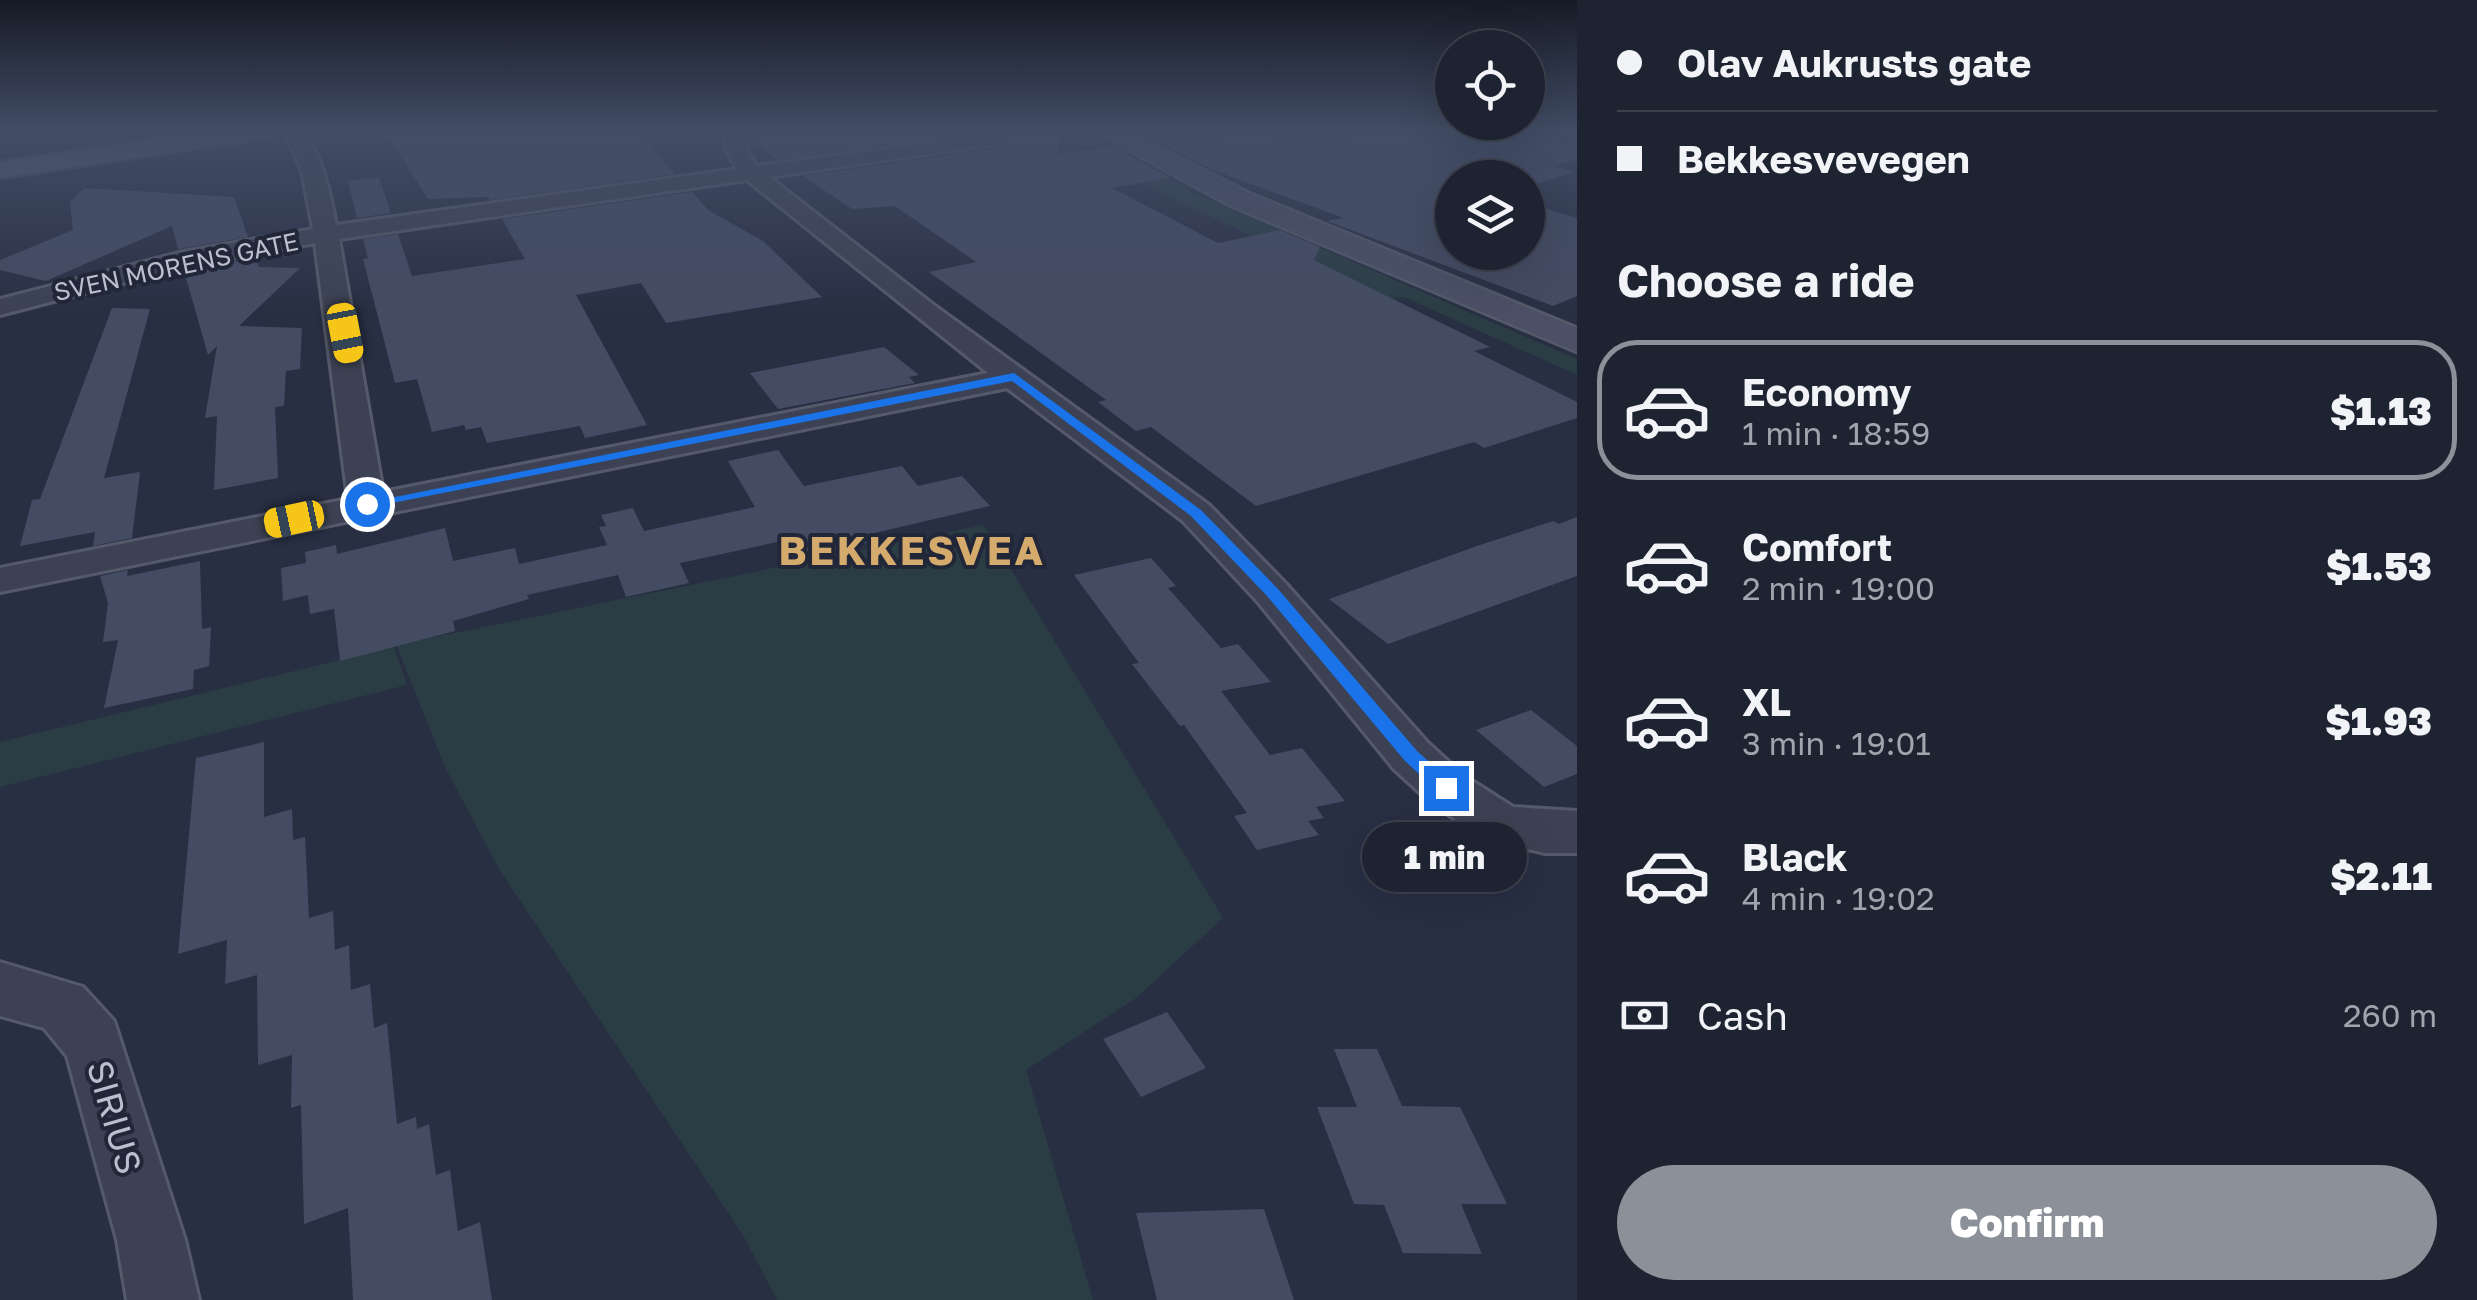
<!DOCTYPE html>
<html lang="en">
<head>
<meta charset="utf-8">
<style>
  body { margin:0; font-family:"Golos Text",sans-serif; background:#2b2f3e; color:#f1f3f6; height:100vh; display:flex; flex-direction:column; font-size:38px; white-space:nowrap }
  * { box-sizing:border-box; margin:0 }
  p { font-size:32px; color:#a1a4ac }
  .icon { flex:none; width:55px; height:55px; fill:none; stroke:currentColor; stroke-width:2; stroke-linecap:round; stroke-linejoin:round }
  .map { position:relative; flex:1; overflow:hidden }
  .details { display:flex; flex-direction:column; background:#1e2332; width:900px }
  .details>* { flex:none }
  .banner { display:grid; align-content:center; height:220px; padding:0 40px; background:#1e2332 }
  .buttons { position:absolute; left:1435px; top:30px; display:grid; gap:20px }
  .buttons a { display:grid; place-items:center; width:110px; height:110px; border-radius:50%; background:#1e2332; box-shadow:0 10px 40px #0002,0 0 0 2px #3c404d; font-size:50px }
  .end { position:absolute; width:45px; height:45px; margin:-22px; border:12px solid #1a73e8; background:#fff; box-shadow:0 0 0 5px #fff }
  .from { border-radius:50% }
  .bubble { position:absolute; height:70px; border-radius:35px; background:#1e2332; box-shadow:0 10px 40px #0002,0 0 0 2px #3c404d; font-size:32px; font-weight:800; line-height:70px; text-align:center }
  .car { position:absolute; width:30px; height:60px; margin:-30px -15px; border-radius:12px; box-shadow:0 0 8px 2px #0007; background:linear-gradient(#f5c518 24%,#345 0 40%,#f5c518 0 76%,#345 0 86%,#f5c518 0) }
  .banner b { display:flex; align-items:center; gap:35px; height:95px; font-size:38px }
  .banner b+b { border-top:2px solid #3c404d }
  .banner i { width:25px; height:25px; background:#f1f3f6 }
  ul { padding:0; list-style:none }
  li { display:flex; align-items:center; gap:30px; height:140px; margin:0 20px 15px; padding:0 20px; border:5px solid transparent; border-radius:40px }
  li div { flex:1 }
  li b { display:block; font-size:38px }
  li em { font-style:normal; font-weight:800 }
  li.current { border-color:#8c9099 }
  li>.icon { width:90px; height:90px; stroke-width:1.5 }
  h2 { padding:0 40px; font-size:45px; line-height:120px }
  .pay { display:flex; align-items:center; gap:25px; height:110px; padding:0 40px; font-size:38px }
  .pay p { margin-inline-start:auto }
  .cta { display:flex; gap:20px; margin-top:auto; padding:20px 40px }
  .cta a { flex:1; height:115px; border-radius:60px; background:#8c9099; color:#fff; font-size:40px; font-weight:800; line-height:115px; text-align:center }
  main { display:flex; flex:1; min-height:0 }
  .map>svg:first-child { display:block }
</style>
</head>
<body>
<main>
<div class="map">
<svg width="1577" height="1300" viewBox="0 0 1577 1300">
  <rect width="100%" height="100%" fill="#282f43"/>
  <path fill="#2a3d44" d="M1047,130H1079L1189,191L1577,359V375L1404,297L1391,298C1302,258 1211,221 1127,173C1102,158 1084,136 1053,138Z
    M984,525L1223,918L1136,998L1026,1070L1093,1300H777L743,1235L499,869L446,769L396,645Z
    M394,647L407,685L0,787V742Z"/>
  <path fill="#444c63" d="M384,130H636L675,174L490,200L488,197L428,199Z
    M751,130H1058L1059,154L1114,147L1171,178L1112,188L1218,243L1280,230L1320,247L1314,260L1490,347L1474,351L1577,402V418L1484,448L1474,442L1256,506L1151,427L1136,431L1098,402L1106,400L929,272L976,262L895,206L852,209L803,176L997,148L1006,144L1005,131L778,160L750,141Z
    M1251,130L1312,146L1376,130H1525L1577,144V159L1554,166L1574,172L1528,187V178H1452V252H1528V203L1577,218V296L1553,306L1327,221L1344,218L1213,170L1156,141L1189,137L1201,143Z
    M379,177L391,213L357,218L348,181Z
    M84,188L234,197L248,237L178,249L172,226L46,281L0,270V260L73,230L70,202Z
    M692,192L708,210L763,241L822,297L666,323L641,283L576,295L647,425L585,438L580,426L487,443L481,427L466,430L464,425L432,432L417,379L395,383L363,259L368,258L363,239L398,234L412,276L525,259L502,219Z
    M255,258L259,267L300,268L239,326L302,328L300,369L286,371L284,406L275,407L278,478L214,490L217,416L205,418L217,346L208,355L184,271Z
    M112,308L150,309L104,478L140,472L132,538L93,546L95,532L20,546L32,500L40,499Z
    M884,347L919,375L909,377L915,383L778,409L750,373Z
    M778,450L804,486L902,466L918,486L962,476L990,506L862,536L867,543L809,557L796,538L680,563L689,583L626,597L618,575L527,595L529,599L453,621L455,631L340,661L334,609L310,614L308,595L283,601L281,568L306,563L305,552L336,545L337,554L445,528L453,561L515,548L519,564L607,545L599,527L606,526L601,515L633,508L644,531L755,507L728,461Z
    M1577,517V576L1388,644L1329,599L1477,546L1553,521L1559,524Z
    M1151,558L1176,586L1168,588L1221,648L1238,644L1271,682L1221,691L1270,755L1302,748L1345,801L1316,807L1324,818L1308,821L1319,835L1257,850L1234,816L1247,813L1184,725L1180,726L1132,664L1139,663L1074,575Z
    M200,561L202,629L211,627L209,666L194,670L193,689L104,708L118,640L103,642L108,603L100,576L128,570L127,576Z
    M1531,710L1577,746V774L1544,787L1476,730Z
    M264,742V817L292,809L293,840L305,837L309,918L333,911L335,950L349,945L351,990L370,984L374,1028L387,1023L397,1124L416,1117L417,1129L429,1124L436,1175L450,1170L458,1231L480,1222L492,1300H353L348,1208L304,1224L301,1105L291,1108L292,1055L258,1065L257,975L225,984L227,940L178,954L196,758Z
    M1167,1012L1206,1068L1141,1097L1103,1039Z
    M1334,1049H1377L1402,1106L1460,1107L1507,1204H1461L1482,1254L1403,1253L1384,1205L1354,1204L1317,1107H1357Z
    M1264,1209L1294,1300H1157L1136,1213Z"/>
  <g fill="none" stroke-linecap="round" stroke-linejoin="round">
    <g stroke="#555a6a" stroke-width="6">
      <path id="street" d="M284,130H304C322,160 330,191 336,225L737,169L725,148L727,130H747L746,148L757,166L1003,134V142L996,144L769,177L935,306L1209,505L1286,584L1428,743L1463,775L1513,807L1577,811V853H1545L1484,839L1429,801L1394,769L1258,602L1183,521L1007,388L0,592V568L348,499L315,243L184,267L0,315V299L183,252L313,229L302,171ZM747,180L988,373L383,492L339,239Z
        M0,962L83,987L114,1021L185,1240L199,1300H127L117,1240L67,1056L44,1028L0,1016Z"/>
    </g>
    <g stroke="#555a6a" stroke-width="5">
      <path id="secondary" d="M1092,130H1125L1249,193L1577,328V352L1229,205Z"/>
    </g>
    <g stroke="#464b5c" stroke-width="5">
      <path id="primary" d="M213,130H277L264,138L0,178V162Z"/>
    </g>
    <use href="#street" fill="#3c4253" fill-rule="evenodd"/>
    <use href="#secondary" fill="#4b5066" fill-rule="evenodd"/>
    <use href="#primary" fill="#5b6173" fill-rule="evenodd"/>
  </g>
  <linearGradient id="sky" x2="0" y2="1"><stop stop-color="#161a25"/><stop offset="0.42" stop-color="#424d66"/><stop offset="1" stop-color="#424d66" stop-opacity="0"/></linearGradient>
  <rect width="1577" height="312" fill="url(#sky)"/>
  <path fill="#1a73e8" d="M1014,373L1201,510L1278,589L1417,751L1453,783V793H1440L1405,761L1267,596L1191,516L1012,381L367,508L360,504Z"/>
  <g text-anchor="middle" dominant-baseline="central" stroke-width="8" stroke-linejoin="round" paint-order="stroke">
    <g font-size="25" fill="#babecd" stroke="#212738">
      <text transform="translate(176 266) rotate(-12)">SVEN MORENS GATE</text>
    </g>
    <g font-size="35" fill="#babecd" stroke="#212738">
      <text transform="translate(115 1117) rotate(74)">SIRIUS</text>
    </g>
    <g font-size="40" font-weight="bold" letter-spacing="2.5" fill="#d5ab6d" stroke="#212738">
      <text x="912" y="550">BEKKESVEA</text>
    </g>
  </g>
</svg>
<div class="buttons">
<a><svg class="icon" aria-label="locate" viewBox="0 0 24 24"><circle cx="12" cy="12" r="6"/><path d="M12 2v4M12 18v4M2 12h4M18 12h4"/></svg></a>
<a><svg class="icon" aria-label="layers" viewBox="0 0 24 24"><path d="M12 4l9 5-9 5-9-5zM3 14l9 5 9-5"/></svg></a>
</div>
<i class="end from" style="left:367px;top:504px"></i>
<i class="end" style="left:1446px;top:788px"></i>
<div class="bubble" style="left:1362px;top:822px;width:165px">1 min</div>
<i class="car" style="left:345px;top:333px;rotate:169deg"></i>
<i class="car" style="left:294px;top:519px;rotate:258deg"></i>
</div>
<section class="details">
<div class="banner">
<b><i class="from"></i>Olav Aukrusts gate</b>
<b><i></i>Bekkesvevegen</b>
</div>
<h2>Choose a ride</h2>
<ul>
<li class="current"><svg class="icon" aria-label="car" viewBox="0 0 24 24"><path d="M5 17H2v-5l4-1 3-4h7l3 4 3 1v5h-3M9 17h6M6 11h13"/><circle cx="7" cy="17" r="2"/><circle cx="17" cy="17" r="2"/></svg><div><b>Economy</b><p>1 min · 18:59</p></div><em>$1.13</em></li>
<li><svg class="icon" aria-label="car" viewBox="0 0 24 24"><path d="M5 17H2v-5l4-1 3-4h7l3 4 3 1v5h-3M9 17h6M6 11h13"/><circle cx="7" cy="17" r="2"/><circle cx="17" cy="17" r="2"/></svg><div><b>Comfort</b><p>2 min · 19:00</p></div><em>$1.53</em></li>
<li><svg class="icon" aria-label="car" viewBox="0 0 24 24"><path d="M5 17H2v-5l4-1 3-4h7l3 4 3 1v5h-3M9 17h6M6 11h13"/><circle cx="7" cy="17" r="2"/><circle cx="17" cy="17" r="2"/></svg><div><b>XL</b><p>3 min · 19:01</p></div><em>$1.93</em></li>
<li><svg class="icon" aria-label="car" viewBox="0 0 24 24"><path d="M5 17H2v-5l4-1 3-4h7l3 4 3 1v5h-3M9 17h6M6 11h13"/><circle cx="7" cy="17" r="2"/><circle cx="17" cy="17" r="2"/></svg><div><b>Black</b><p>4 min · 19:02</p></div><em>$2.11</em></li>
</ul>
<div class="pay"><svg class="icon" aria-label="cash" viewBox="0 0 24 24"><path d="M3 7h18v10H3z"/><circle cx="12" cy="12" r="2"/></svg>Cash<p>260 m</p></div>
<div class="cta"><a>Confirm</a></div>
</section>
</main>
</body>
</html>
